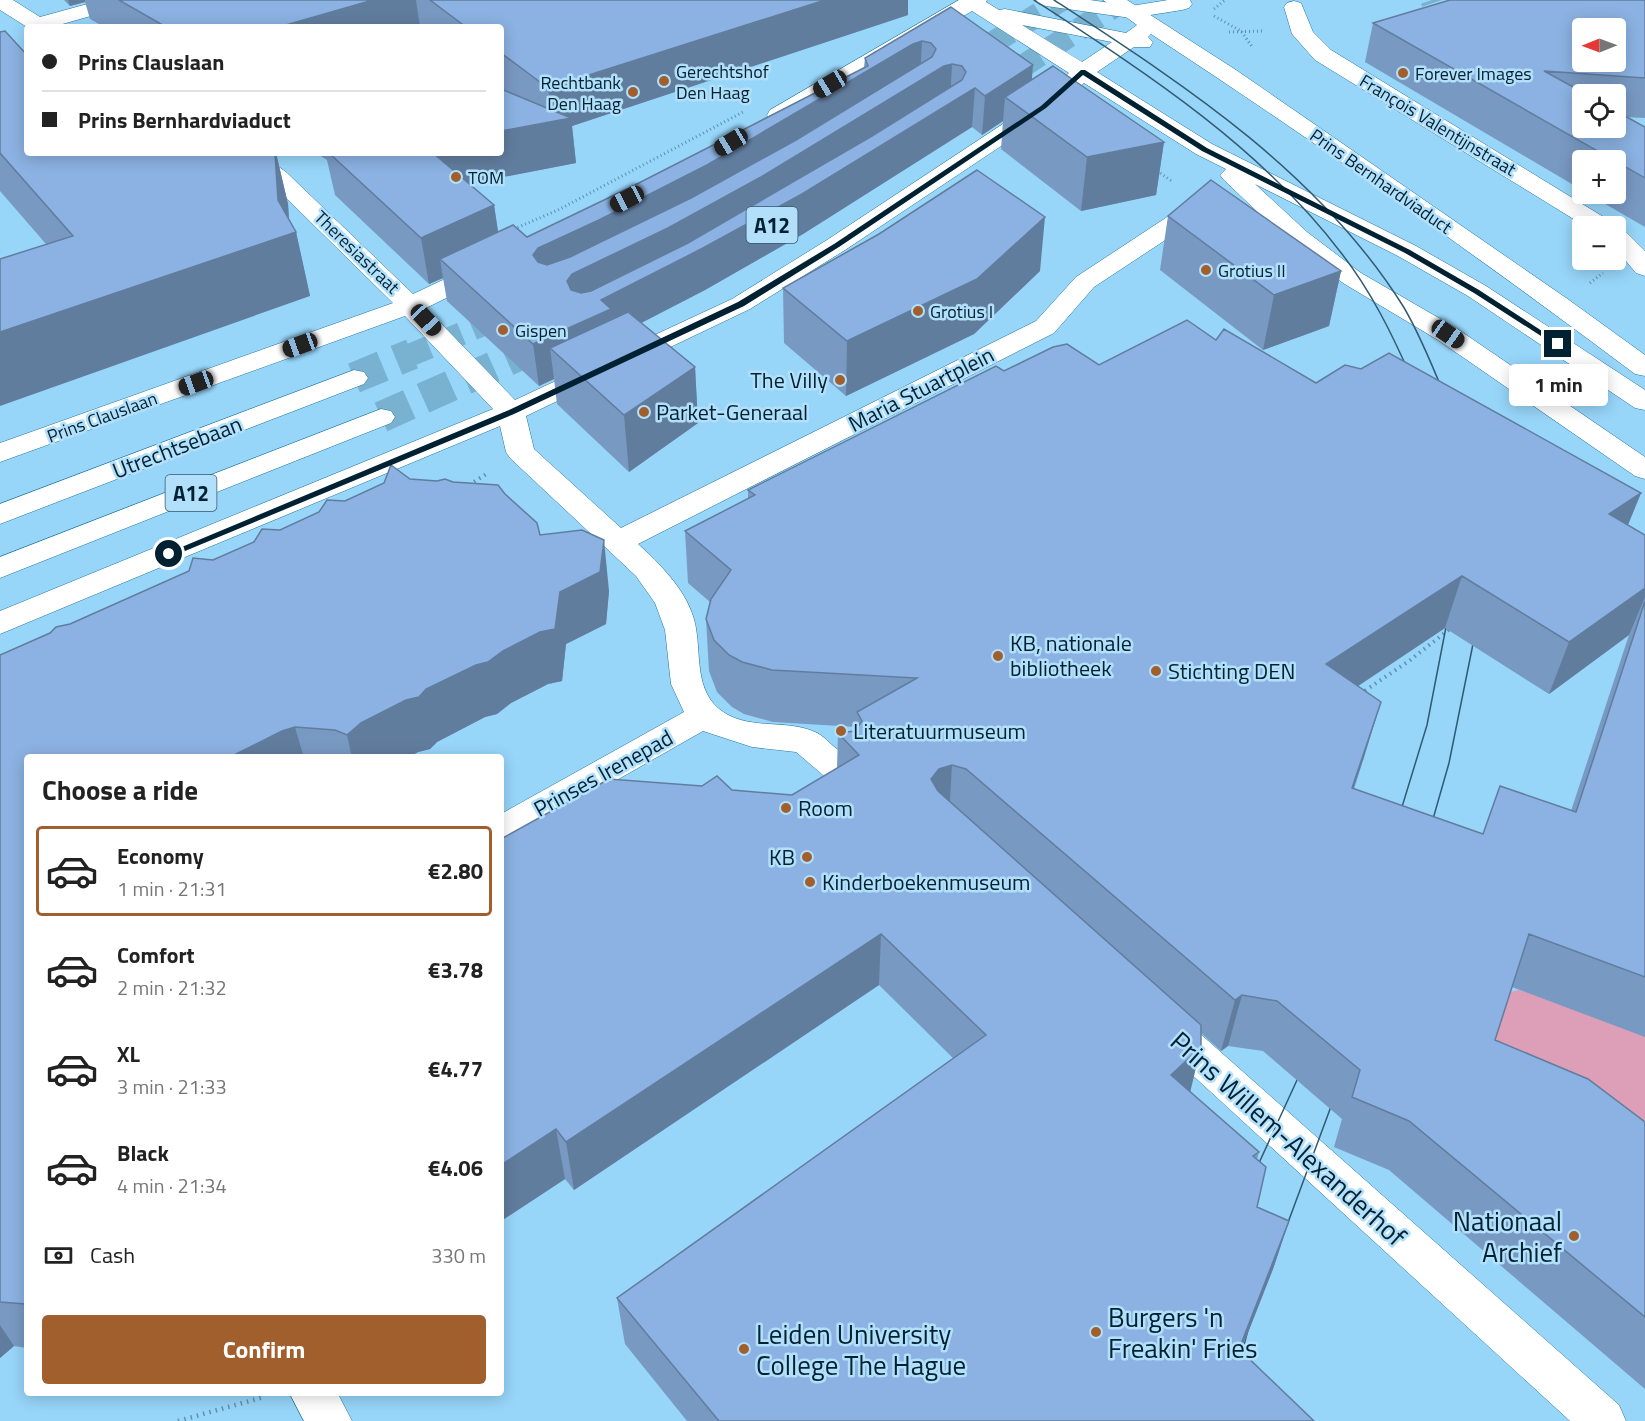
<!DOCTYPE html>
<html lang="en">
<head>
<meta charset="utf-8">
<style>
  body { margin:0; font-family:"Titillium Web",sans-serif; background:#f6f6f6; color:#222; height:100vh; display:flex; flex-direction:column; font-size:22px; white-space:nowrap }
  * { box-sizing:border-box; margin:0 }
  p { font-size:20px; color:#767676 }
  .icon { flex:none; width:33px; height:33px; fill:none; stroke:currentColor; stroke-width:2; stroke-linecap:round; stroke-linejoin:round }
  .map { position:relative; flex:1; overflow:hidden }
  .sheet { position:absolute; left:24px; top:754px; width:480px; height:642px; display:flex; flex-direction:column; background:#fff; border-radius:6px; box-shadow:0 3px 15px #0003 }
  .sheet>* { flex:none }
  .guide { position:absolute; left:24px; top:24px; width:480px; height:132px; border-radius:6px; box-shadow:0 3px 15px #0003; display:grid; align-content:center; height:132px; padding:0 18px; background:#fff }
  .needle { width:39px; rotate:269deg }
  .fabs { position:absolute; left:1572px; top:18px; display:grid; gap:12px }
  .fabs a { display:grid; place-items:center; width:54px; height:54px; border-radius:6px; background:#fff; box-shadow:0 3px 15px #0003; font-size:30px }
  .end { position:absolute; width:27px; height:27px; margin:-14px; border:8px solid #002131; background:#fff; box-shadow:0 0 0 3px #fff }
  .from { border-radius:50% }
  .bubble { position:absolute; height:42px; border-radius:6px; background:#fff; box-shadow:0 3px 15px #0003; font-size:20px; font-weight:700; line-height:42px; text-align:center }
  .car { position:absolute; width:18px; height:36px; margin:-18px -9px; border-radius:8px; box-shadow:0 0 4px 2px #0007; background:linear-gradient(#222 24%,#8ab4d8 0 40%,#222 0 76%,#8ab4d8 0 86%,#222 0) }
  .guide b { display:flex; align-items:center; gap:21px; height:57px; font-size:22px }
  .guide b+b { border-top:2px solid #e0e0e0 }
  .guide i { width:15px; height:15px; background:#222 }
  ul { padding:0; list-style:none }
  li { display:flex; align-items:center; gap:18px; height:90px; margin:0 12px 9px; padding:0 6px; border:3px solid transparent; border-radius:6px }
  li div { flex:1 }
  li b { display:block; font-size:22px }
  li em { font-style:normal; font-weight:700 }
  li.selected { border-color:#a15f2d }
  li>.icon { width:54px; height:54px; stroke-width:1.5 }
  h2 { padding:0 18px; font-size:27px; line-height:72px }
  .pay { display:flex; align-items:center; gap:15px; height:66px; padding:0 18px; font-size:22px }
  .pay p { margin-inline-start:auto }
  .button { display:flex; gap:12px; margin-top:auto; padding:12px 18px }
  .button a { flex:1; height:69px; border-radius:6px; background:#a15f2d; color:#fff; font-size:24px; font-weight:700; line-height:69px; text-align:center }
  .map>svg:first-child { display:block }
</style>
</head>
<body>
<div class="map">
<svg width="1645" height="1421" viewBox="0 0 1645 1421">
  <rect width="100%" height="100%" fill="#97d5f9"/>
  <path fill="#dd9fb7" d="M1519,990L1645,1024V1216L1467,1056L1505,993Z"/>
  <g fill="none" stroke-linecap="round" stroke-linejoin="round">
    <path stroke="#79b1d1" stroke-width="23" stroke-dasharray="23 12" stroke-linecap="butt" d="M1432,0L1433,3"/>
    <path stroke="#79b1d1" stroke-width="23" stroke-dasharray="23 12" stroke-linecap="butt" d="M961,63L1061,0
      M991,87L1124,0
      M408,356L518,310
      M519,356L549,342"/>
    <path stroke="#79b1d1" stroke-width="31" stroke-dasharray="31 15" stroke-linecap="butt" d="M354,378L412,354
      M381,417L522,354"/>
    <g stroke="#20759e" stroke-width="1">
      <path id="minor" d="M0,0H13L40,17L102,0H136L133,4L52,27H27L0,10Z
        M959,0H987L986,2L999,10L1005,9L1126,33L1137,25L1103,0H1127L1236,70L1569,300L1645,355V376L1635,374C1478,256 1316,142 1151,34L1148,37L1153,42L1150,47H1134L1097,72L1212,144L1416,246L1486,286L1645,390V410L1635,408L1468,296L1398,256L1255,184L1307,232L1361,273L1456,328L1645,457V479L1635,476L1438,340L1343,283L1289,242L1224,180L1220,175L1226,169L1196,154L1084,83L1052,112L845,250L750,309L526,416L534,449L621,528L1036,321L1076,277L1193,200L1202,198L1211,200L1214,205L1211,210L1094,287L1054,333L638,544C659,563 684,588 693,616C703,646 692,685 718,708C746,732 784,718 815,732C823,735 830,744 837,749C846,756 853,762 859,772L854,781L842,784L830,781L796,752L752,747L703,731L513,839L501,843V814L684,712L671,684L665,630L655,603L636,576L510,458L506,452L500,426L0,634V611L493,409L405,316L0,462V443L393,303L270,182L232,153H259L286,172L413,294L477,264L486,261L495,264L499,269L495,274L426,308L515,400L732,299L827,240L1036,102L1069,73L972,11L786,120L778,122L770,120L767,115L770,110ZM1022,25L1112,42L1082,62Z
        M1294,1L1301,3L1313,32L1331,50L1610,221L1613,226H1585L1315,60L1292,34L1284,7L1287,3Z
        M1616,229L1625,231L1645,251V276L1636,273L1616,249Z
        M1166,1011L1180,1016L1619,1405L1626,1421H1570L1152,1038L1147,1027L1152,1016Z
        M290,1394H338L352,1421H304Z"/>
    </g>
    <g stroke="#20759e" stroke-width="1">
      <path id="major" d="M1036,0H1090L1131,6L1168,0H1190L1192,4L1189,8L1182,10L1131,18L1046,6L1039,4Z
        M354,370L364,372L368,378L364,384L0,524V504Z
        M381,409L391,411L395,417L391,423L0,578V557Z"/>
    </g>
    <path stroke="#5e91ae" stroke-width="3" stroke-dasharray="1 3" stroke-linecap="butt" d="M1214,9L1225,0
      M1214,16L1241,31L1253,48
      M1229,32L1264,31
      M1157,171L1173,182
      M514,229L558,210L745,111
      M1590,283L1603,273"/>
    <path stroke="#5e91ae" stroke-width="4" stroke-dasharray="1.5 4.5" stroke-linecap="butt" d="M469,485L488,473
      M1360,694L1409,661L1451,628"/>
    <path stroke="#5e91ae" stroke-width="4.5" stroke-dasharray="1.5 5" stroke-linecap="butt" d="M178,1421L264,1397"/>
    <use href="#minor" fill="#fff" fill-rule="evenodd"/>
    <use href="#major" fill="#fff" fill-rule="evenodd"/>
    <path stroke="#315b72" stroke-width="1.5" d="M1034,0C1146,73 1260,146 1342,254C1371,291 1392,334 1411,377
      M1054,0C1184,85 1318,171 1403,306C1420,334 1432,366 1445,396
      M1398,820L1427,725L1446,627
      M1429,833L1449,763L1473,644
      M1253,1176L1303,1067
      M1283,1236L1336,1093
      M1238,1368L1250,1322"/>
  </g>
  <path fill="#7899c2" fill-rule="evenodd" d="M64,0H908V15L572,126L576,163L469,183L494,205L498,232L527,237L629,188L864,67L865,58L951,7L1032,80L1164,142L1156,195L1081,211L1001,149L1003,121L982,135L972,127L803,234L705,290L641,323L695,367L698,423L629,472L557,404L554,379L539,386L447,301L443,278L429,284L335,195L327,160L316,153H501V27H104L90,19L85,2L70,6Z
    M1645,0V118L1626,117L1645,127V227L1588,194H1616V160H1582V190L1365,62L1373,23ZM1582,94H1616V128Z
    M0,32L27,153H276L288,204L289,220L296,232L310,296L46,244L0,191Z
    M1168,216L1341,271L1329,326L1263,350L1160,270Z
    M1040,271L974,334L846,396L784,343L783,288Z
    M1216,340L1316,383L1641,493L1628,525L1645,535V1037L1512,987L1495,1040L1645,1122V1389L1389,1170L1334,1147L1342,1119L1263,1051L1228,1046L1221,1051L1201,1033L1190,1092L1259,1152L1257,1159V1207L1289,1221L1273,1269L1241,1350L1314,1421H687L625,1344L617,1298L953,1058L879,985L574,1190L565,1179L501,1221L732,790L792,795L837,768L838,733L855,731L857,729V727L773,722L744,714L732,707L717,692L709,671L706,619L710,602L688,583L685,531L748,499V490L1004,371L1099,365ZM1445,628L1549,694L1629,635L1571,811L1482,834L1354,789L1365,754L1358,686Z
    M410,479L453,482L505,494L540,535L609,591L606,624L566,644L562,681L548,684L511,703L497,714L485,717L437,742L430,749L418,752L407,758H27V1348L14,1346L0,1358V655L345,501Z"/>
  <path fill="#617d9e" d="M68,0H85V2L70,6Z
    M373,0H416L420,27H279Z
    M825,0H908V15L572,126L576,163L431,191L425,153H501V131L552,122L548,88Z
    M922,41L920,80L944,66L952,64L950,103L975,88L972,127L803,234L705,290L614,337L550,348L554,379L539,386L533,344L543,289L533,255L538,248L913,44Z
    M1033,65L1030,103L1005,97L1003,121L982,135L985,96Z
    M1164,142L1156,195L1081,211L1087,157Z
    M275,153H276L288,204L290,234L296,232L310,296L0,406V332L278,200Z
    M494,205L501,251L440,259L443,278L429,284L421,238Z
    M1045,217L1040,271L974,334L846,396L847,341Z
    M1341,271L1329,326L1263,350L1274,295Z
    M695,367L698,423L629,472L624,415Z
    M1641,493L1620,544L1609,514Z
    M604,540L609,591L606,624L566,644L562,681L548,684L511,703L497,714L485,717L437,742L430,749L418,752L407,758H352L347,735L361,723L426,689L560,592Z
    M1462,576L1445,628L1313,716L1326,664Z
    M1645,588V597L1629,635L1549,694L1569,642Z
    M1381,702L1365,754L1336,840L1352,788Z
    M295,727L304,758H228L282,731Z
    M952,765L949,817L931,779L939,769Z
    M881,934L879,985L574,1190L566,1142Z
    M1242,995L1228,1046L1221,1051L1235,1000Z
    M1201,1047L1189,1097L1171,1075Z
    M556,1129L565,1179L501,1221V1165Z
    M1289,1221L1273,1269L1224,1394L1239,1349Z
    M0,1325L14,1346L0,1358Z"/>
  <path fill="#8bb2e2" stroke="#617d9e" stroke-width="1.5" fill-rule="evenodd" d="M119,0H373L279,27H166Z
    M430,0H825L548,88L501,53V27H466Z
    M1450,0H1645V78L1544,71L1586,94H1582V128H1616V111L1645,127V178L1373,23ZM1582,28H1616V62H1582Z
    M951,7L1033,65L985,96L975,88L802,194L703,248L601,300L611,309L533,344L440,259L513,225L527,237L629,188L868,66L865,58ZM922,41L931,43L936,49L932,57L796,140L691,198L570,257L547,265L538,262L533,255L538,248L599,220L707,165L913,44ZM952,64L962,66L966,72L962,80L872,136L688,243L591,291L581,293L571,290L567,281L572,274L668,228L761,177L944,66Z
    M5,31L27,55V153H275L278,200L296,232L0,332V259L73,236L0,153V32Z
    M1053,66L1164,142L1087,157L1005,97Z
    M501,89L571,118L501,131Z
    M329,153H433L494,205L421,238Z
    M977,170L1045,217L977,279L847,341L783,288L879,234Z
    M1211,180L1341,271L1274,295L1168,216Z
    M628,312L695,367L624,415L550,348Z
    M1187,320L1216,340L1224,329L1316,383L1345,365L1361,369L1389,353L1641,493L1609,514L1645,535V588L1569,642L1462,576L1326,664L1381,702L1352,788L1483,834L1500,786L1576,812L1645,601V977L1529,934L1495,1040L1588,1079L1645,1122V1317L1409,1121L1352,1097L1360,1070L1277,1001L1242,995L1235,1000L966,769L952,765L939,769L931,779L938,791L1201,1025V1047L1171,1075L1259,1152L1253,1156L1266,1167L1257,1207L1289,1221L1239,1349L1314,1421H719L617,1298L986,1035L881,934L566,1142L556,1129L501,1165V839L609,779L702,786L717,776L732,790L792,795L859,755L838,733L855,731L862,721L857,712L917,678L772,670L742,662L729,655L714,640L706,619L711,599L731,570L685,531L755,495L748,490L996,366L1004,371L1053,347L1067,344L1099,365Z
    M391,465L410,479L437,481L445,479L453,482L498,485L505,494L537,523L540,535L582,530L604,540L600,572L560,592L555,629L540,632L503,651L488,662L476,665L426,689L419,697L406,700L361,723L347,735L335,730L295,727L282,731L228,758H27V1305L26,1304L0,1302V655L50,633L56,627L70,624L189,571L193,558L213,560L254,542L262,529L280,530L319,512L327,500L345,501L384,483Z"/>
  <path fill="#002131" d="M1081,70H1085L1207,148L1410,250L1479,290L1562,344L1555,345L1474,293L1405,253L1202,151L1083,75L1046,108L839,247L744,306L514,414L173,556L165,554L509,410L738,302L834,244L1041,106Z"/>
  <g fill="#a15f2d" stroke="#b2e0fb" stroke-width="2">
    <circle cx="1403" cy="73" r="6"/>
    <circle cx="664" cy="81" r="6"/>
    <circle cx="633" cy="92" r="6"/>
    <circle cx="456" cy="177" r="6"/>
    <circle cx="1206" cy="270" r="6"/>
    <circle cx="918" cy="311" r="6"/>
    <circle cx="503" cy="330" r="6"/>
    <circle cx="840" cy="380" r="6"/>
    <circle cx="644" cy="412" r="6"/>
    <circle cx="998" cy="656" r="6"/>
    <circle cx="1156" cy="671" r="6"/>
    <circle cx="841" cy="731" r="6"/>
    <circle cx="786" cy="808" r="6"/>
    <circle cx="807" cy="857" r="6"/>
    <circle cx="810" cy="882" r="6"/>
    <circle cx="1574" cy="1236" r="6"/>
    <circle cx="1096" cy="1332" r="6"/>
    <circle cx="744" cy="1349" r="6"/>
  </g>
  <g text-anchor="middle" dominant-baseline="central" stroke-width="5" stroke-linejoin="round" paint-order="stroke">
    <g font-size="18" fill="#002131" stroke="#b2e0fb" text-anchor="start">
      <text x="676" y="71">Gerechtshof<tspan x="676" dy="21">Den Haag</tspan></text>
      <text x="1415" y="73">Forever Images</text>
      <text x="621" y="82" text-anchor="end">Rechtbank<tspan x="621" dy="21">Den Haag</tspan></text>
      <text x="468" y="177">TOM</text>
      <text x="1218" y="270">Grotius II</text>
      <text x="930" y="311">Grotius I</text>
      <text x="515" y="330">Gispen</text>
    </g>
    <g font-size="18" fill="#002131" stroke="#b2e0fb">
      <text transform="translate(1438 125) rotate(31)">François Valentijnstraat</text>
      <text transform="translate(1381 181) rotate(35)">Prins Bernhardviaduct</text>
      <text transform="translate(357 252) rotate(44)">Theresiastraat</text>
      <text transform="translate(102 417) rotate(-20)">Prins Clauslaan</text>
    </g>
    <g fill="#b2e0fb" stroke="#355a6e" stroke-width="1.5">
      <rect x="746.5" y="207" width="51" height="36" rx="4.5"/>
      <rect x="165.5" y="475" width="51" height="36" rx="4.5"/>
    </g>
    <g font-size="21" font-weight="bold" fill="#002131">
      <text x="772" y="225">A12</text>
      <text x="191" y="493">A12</text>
    </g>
    <g font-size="22" fill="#002131" stroke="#b2e0fb" text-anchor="start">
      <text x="828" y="380" text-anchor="end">The Villy</text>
      <text x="656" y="412">Parket-Generaal</text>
      <text x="1010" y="643">KB, nationale<tspan x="1010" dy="25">bibliotheek</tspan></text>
      <text x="1168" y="671">Stichting DEN</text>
      <text x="853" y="731">Literatuurmuseum</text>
      <text x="798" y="808">Room</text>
      <text x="795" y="857" text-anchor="end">KB</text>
      <text x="822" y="882">Kinderboekenmuseum</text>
    </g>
    <g font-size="22" fill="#002131" stroke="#b2e0fb">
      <text transform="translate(921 389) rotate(-27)">Maria Stuartplein</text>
      <text transform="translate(177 447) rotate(-21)">Utrechtsebaan</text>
      <text transform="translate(603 773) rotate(-29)">Prinses Irenepad</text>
    </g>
    <g font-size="27" fill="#002131" stroke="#b2e0fb">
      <text transform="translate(1289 1138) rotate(42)">Prins Willem-Alexanderhof</text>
    </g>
    <g font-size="27" fill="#002131" stroke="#b2e0fb" text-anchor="start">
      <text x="1562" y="1220" text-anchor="end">Nationaal<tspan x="1562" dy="31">Archief</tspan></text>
      <text x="1108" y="1316">Burgers 'n<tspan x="1108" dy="31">Freakin' Fries</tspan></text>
      <text x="756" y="1333">Leiden University<tspan x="756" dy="31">College The Hague</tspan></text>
    </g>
  </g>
</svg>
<div class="fabs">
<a><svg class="needle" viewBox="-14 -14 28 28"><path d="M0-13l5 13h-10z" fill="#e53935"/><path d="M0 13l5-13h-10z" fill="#767676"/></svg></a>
<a><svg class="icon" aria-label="locate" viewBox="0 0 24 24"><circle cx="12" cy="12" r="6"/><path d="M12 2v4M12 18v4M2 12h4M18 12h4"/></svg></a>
<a>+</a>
<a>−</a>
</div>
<i class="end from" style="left:169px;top:554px"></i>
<i class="end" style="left:1558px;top:344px"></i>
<div class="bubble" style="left:1509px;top:364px;width:99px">1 min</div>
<i class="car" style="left:830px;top:84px;rotate:239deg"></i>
<i class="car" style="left:731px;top:142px;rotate:239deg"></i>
<i class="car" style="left:627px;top:199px;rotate:242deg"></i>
<i class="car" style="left:426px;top:320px;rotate:137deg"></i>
<i class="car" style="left:1448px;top:334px;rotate:125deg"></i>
<i class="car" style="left:300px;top:345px;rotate:250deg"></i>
<i class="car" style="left:196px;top:383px;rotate:250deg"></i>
<div class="guide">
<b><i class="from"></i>Prins Clauslaan</b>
<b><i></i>Prins Bernhardviaduct</b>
</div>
<section class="sheet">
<h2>Choose a ride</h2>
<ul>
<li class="selected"><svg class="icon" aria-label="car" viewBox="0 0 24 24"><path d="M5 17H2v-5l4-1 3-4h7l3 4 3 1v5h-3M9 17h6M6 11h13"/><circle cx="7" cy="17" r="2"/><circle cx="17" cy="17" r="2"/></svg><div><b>Economy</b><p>1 min · 21:31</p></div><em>€2.80</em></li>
<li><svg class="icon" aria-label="car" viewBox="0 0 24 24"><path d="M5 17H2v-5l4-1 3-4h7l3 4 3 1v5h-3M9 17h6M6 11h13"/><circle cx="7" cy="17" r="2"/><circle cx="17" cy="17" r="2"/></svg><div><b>Comfort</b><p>2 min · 21:32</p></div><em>€3.78</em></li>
<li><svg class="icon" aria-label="car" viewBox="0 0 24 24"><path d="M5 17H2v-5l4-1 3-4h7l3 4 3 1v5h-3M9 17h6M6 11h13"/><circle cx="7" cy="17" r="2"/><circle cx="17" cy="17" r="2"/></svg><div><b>XL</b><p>3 min · 21:33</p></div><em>€4.77</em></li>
<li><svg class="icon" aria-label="car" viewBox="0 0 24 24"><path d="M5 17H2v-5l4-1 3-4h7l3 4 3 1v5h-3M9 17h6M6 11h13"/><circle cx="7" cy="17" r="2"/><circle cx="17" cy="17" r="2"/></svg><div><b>Black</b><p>4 min · 21:34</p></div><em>€4.06</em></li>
</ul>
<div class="pay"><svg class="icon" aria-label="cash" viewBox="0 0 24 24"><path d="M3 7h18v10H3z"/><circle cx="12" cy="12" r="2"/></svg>Cash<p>330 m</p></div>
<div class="button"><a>Confirm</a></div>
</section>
</div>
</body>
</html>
